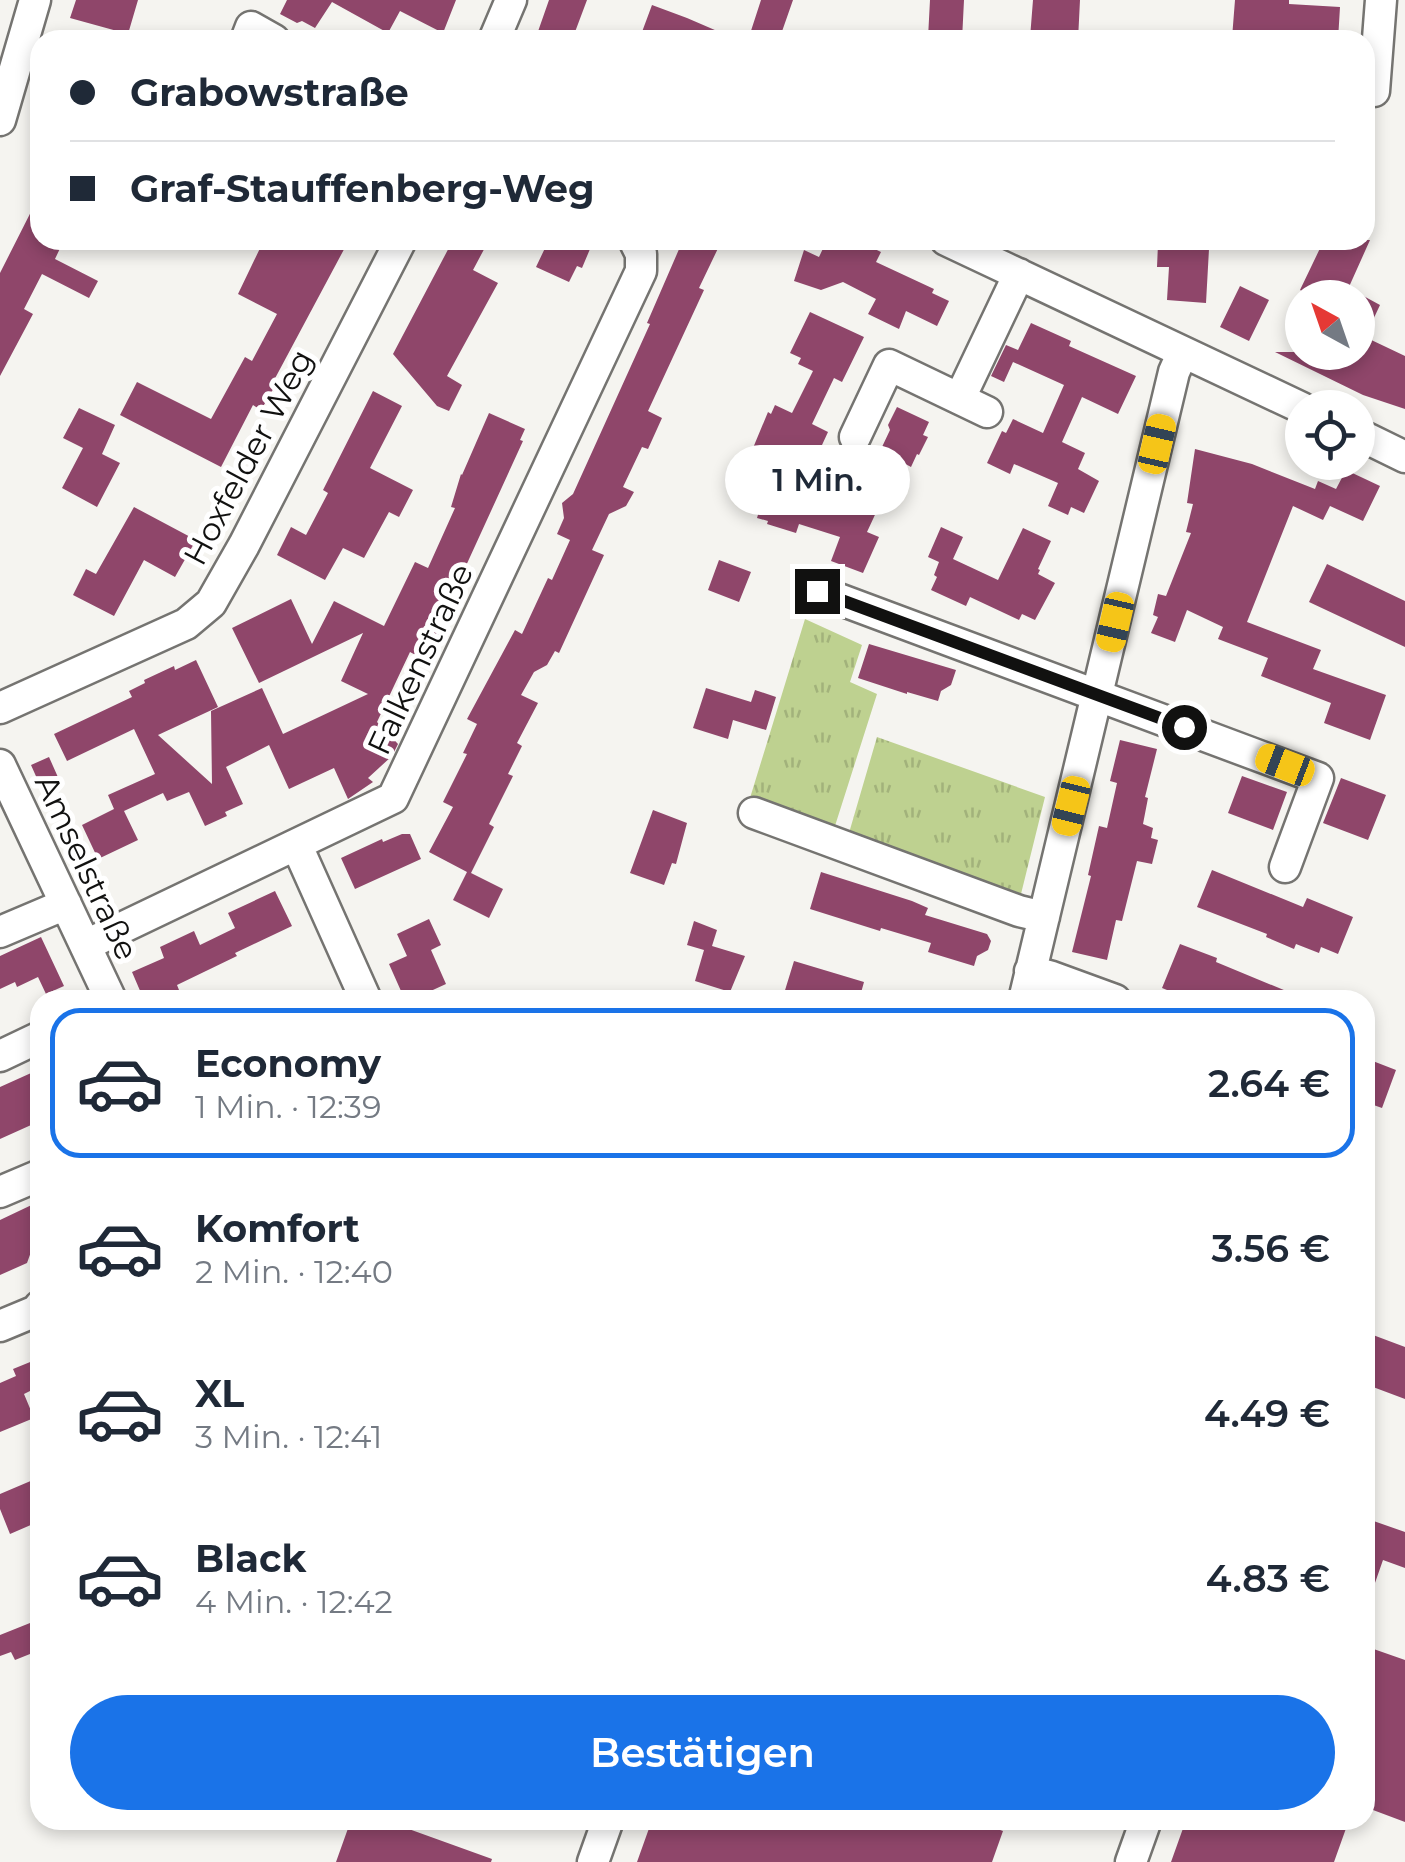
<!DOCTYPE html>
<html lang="de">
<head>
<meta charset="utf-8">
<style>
  body { margin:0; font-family:Montserrat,sans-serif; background:#f6f6f7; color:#1f2937; height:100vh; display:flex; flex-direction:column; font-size:38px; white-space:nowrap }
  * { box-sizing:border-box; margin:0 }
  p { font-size:32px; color:#747a83 }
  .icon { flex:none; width:55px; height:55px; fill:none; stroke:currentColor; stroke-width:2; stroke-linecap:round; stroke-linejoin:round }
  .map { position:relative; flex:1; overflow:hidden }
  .panel { position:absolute; left:30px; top:990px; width:1345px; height:840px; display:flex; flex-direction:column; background:#fff; border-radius:30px; box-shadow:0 5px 15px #0003 }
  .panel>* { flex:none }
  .banner { position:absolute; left:30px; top:30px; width:1345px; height:220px; border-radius:30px; box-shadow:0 5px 15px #0003; display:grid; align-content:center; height:220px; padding:0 40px; background:#fff }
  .needle { width:65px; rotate:320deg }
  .controls { position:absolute; left:1285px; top:280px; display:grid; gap:20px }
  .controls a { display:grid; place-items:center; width:90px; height:90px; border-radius:50%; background:#fff; box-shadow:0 5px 15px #0003; font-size:50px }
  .end { position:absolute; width:45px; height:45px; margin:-22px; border:12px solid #111110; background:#fff; box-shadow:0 0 0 5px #fff }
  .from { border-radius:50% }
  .bubble { position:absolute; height:70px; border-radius:35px; background:#fff; box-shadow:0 5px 15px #0003; font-size:32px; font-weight:600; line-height:70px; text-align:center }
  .car { position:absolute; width:30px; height:60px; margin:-30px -15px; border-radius:12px; box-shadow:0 0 8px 2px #0007; background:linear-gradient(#f5c518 24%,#345 0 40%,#f5c518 0 76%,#345 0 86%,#f5c518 0) }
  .banner b { display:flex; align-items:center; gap:35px; height:95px; font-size:38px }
  .banner b+b { border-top:2px solid #e0e1e3 }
  .banner i { width:25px; height:25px; background:#1f2937 }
  ul { padding:18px 0 0; list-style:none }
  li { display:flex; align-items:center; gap:30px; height:150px; margin:0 20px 15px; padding:0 20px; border:5px solid transparent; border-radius:30px }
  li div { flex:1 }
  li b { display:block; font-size:38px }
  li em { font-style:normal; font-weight:600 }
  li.current { border-color:#1a73e8 }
  li>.icon { width:90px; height:90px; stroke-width:1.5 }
  .primary-button { display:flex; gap:20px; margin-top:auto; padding:20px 40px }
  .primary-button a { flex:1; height:115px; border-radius:60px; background:#1a73e8; color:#fff; font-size:40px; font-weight:600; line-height:115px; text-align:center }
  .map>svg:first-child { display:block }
</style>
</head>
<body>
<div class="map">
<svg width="1405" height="1862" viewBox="0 0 1405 1862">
  <defs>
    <pattern id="grass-tufts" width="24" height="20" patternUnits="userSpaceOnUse" patternTransform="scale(2.5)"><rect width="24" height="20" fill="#bed190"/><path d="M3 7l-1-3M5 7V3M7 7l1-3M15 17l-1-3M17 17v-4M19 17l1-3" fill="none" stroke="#a2b27b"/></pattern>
  </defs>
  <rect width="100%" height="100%" fill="#f5f4f0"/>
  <path fill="url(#grass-tufts)" d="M805,619L862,645L850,682L877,694L834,829L750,798Z
    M877,737L1045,797L1020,898L849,833Z"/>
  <path fill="#8f466a" d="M76,0H138L128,34L70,18Z
    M287,0H456L443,33L400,11L388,33L332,2L315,28L302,21L297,23L280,14Z
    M549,0H587L572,40H535Z
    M761,0H793L779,40H748Z
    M930,0H964L962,40L928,38Z
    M1033,0H1080L1078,40L1030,38Z
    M1235,0H1289V4L1340,7L1338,40L1232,38Z
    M652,5L687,18L738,40H639Z
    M40,194V240H64L55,259L98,281L89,298L42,274L24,309L33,314L0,376V273Z
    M264,240H349L272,384L275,386L261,410L253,405L221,467L120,415L137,382L211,419L245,357L252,361L277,314L238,294Z
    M453,240H489L473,270L498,283L447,376L462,385L449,411L437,406L393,354Z
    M556,240H571L590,249L582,268L577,266L569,282L536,267L546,246L552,249Z
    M683,240H722L699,288L704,290L648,411L662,418L648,449L642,447L623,487L634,492L626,506L609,514L592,550L604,555L559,653L555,651L547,665L534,672L521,695L538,703L517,743L522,746L508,774L513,776L489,824L494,827L471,873L503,889L489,918L453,900L467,872L429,852L453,807L443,802L467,754L463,753L477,724L467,719L515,630L522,634L548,578L552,580L570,540L557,534L564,518L562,503L573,494L650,324L647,323Z
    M827,240H856L881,252L876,262L934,289L932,293L949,301L937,326L906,311L899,329L868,314L876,299L843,282L821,290L794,281L804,250L819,257Z
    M1324,240H1370L1344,298H1315L1300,290Z
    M1158,244L1209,249L1206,303L1167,300L1169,267H1157Z
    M1240,286L1269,300L1249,341L1220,327Z
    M1358,293L1380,305L1365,337L1405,356V409L1363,395L1275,352H1358Z
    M810,312L864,337L842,382L834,378L812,424L828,432L822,445L860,464L862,461L873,466L890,430L888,425L897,407L929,422L923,435L928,437L919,455L917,454L911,467L900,461L867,532L879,537L863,573L831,561L840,537L799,524L796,533L767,524L768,521L757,518L775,458L753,448L768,412L771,414L775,405L792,413L813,371L798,364L801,358L790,353Z
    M1031,323L1071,341L1069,346L1136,376L1118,414L1082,397L1062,442L1085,453L1078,469L1099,481L1084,513L1071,507L1068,515L1048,506L1058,483L1014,464L1010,474L987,463L1002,431L1006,433L1013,419L1043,433L1064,385L1013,362L1004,382L991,376L1006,345L1018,350Z
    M373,391L402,406L370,468L413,490L399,517L389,512L364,558L343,548L325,580L277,555L291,527L306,535L328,493L323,490Z
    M79,408L115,425L102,454L120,463L97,507L62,488L83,448L63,438Z
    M489,413L525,429L520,440L523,441L454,592L461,596L440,639L435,637L423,659L410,652L377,722L398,744L392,756L368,778L373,782L348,799L334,768L289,789L269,745L226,767L243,804L225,812L227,816L205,826L189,792L167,801L163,793L124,811L138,840L98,859L82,825L114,809L108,795L155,774L134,729L67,761L54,734L132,697L129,691L145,683L144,680L174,666L175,670L196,660L218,707L158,735L212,784L211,711L262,688L283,734L368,694L341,681L363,633L259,683L232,628L291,599L312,644L334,601L384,626L415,562L428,568L455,508L451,507L461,474L462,475Z
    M1195,449L1252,464L1315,489L1318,481L1336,489L1346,470L1380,486L1363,521L1330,506L1323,520L1293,506L1247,622L1321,650L1313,669L1386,695L1370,740L1324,723L1331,703L1261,676L1268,658L1218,639L1223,627L1187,610L1175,642L1151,633L1158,617L1153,615L1158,594L1166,596L1191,533L1186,532L1193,504L1187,503Z
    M134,507L196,540L175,577L144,560L114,616L73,595L86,569L96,574Z
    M941,527L963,537L953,559L998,580L1023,528L1051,541L1038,569L1040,570L1038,574L1055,583L1035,620L1022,614L1019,620L970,597L966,606L931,590L937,577L934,575L939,562L928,557Z
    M719,560L751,572L739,602L708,590Z
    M1327,564L1405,601V647L1309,602Z
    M869,644L956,670L951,685L941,691L938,701L907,692V694L858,678Z
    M706,688L751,702L755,690L776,697L766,730L733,720L728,739L693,728Z
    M1120,740L1157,749L1145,797L1148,798L1143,824L1153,828L1151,838L1158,840L1152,864L1137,861L1122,921L1116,920L1107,960L1072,952L1091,876L1088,875L1099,826L1107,828L1117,783L1110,781Z
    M49,757L61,784L43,792L31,765Z
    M1242,776L1287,792L1273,830L1228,813Z
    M1341,778L1386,795L1368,840L1323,823Z
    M653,810L687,823L676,864L672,863L664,885L630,873Z
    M402,834H410L421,859L355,889L341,858L382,839L383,842Z
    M1212,870L1303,907L1307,898L1353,917L1338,954L1321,947L1319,953L1296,944L1294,949L1266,937L1267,934L1197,907Z
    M821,872L912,901L928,908L925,915L987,934L991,941L988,950L977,956L974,966L928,952L931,943L881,928L880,931L810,909Z
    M275,891L292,926L235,953L237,956L177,985L183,1000H144L132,972L164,958L160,947L194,931L200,945L235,928L228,913Z
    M429,919L441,945L431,950L446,984L411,1000H405L389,964L407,956L397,934Z
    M694,921L717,930L712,946L745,956L730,992L695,981L704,950L687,945Z
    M41,937L64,986L46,994L38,977L17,987L15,982L0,989V956Z
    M1180,944L1217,958L1216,962L1308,1000H1192L1162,988Z
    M794,961L864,982L859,1000H782Z
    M1365,1058L1396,1070L1382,1108L1365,1102Z
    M40,1069V1121L0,1139V1087Z
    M40,1201V1227L27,1263L0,1275V1220Z
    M1365,1332L1405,1347V1399L1365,1384Z
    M40,1358V1386L24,1394L34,1418L0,1432V1383L16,1376L13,1369Z
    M40,1477V1521L10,1534L0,1509V1494Z
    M1365,1518L1405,1532V1568L1383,1560L1368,1603L1365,1602Z
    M40,1619V1650L15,1660L11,1652L0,1656V1635Z
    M1365,1646L1405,1660V1822L1365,1807Z
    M351,1820H409L406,1828L492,1859L491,1862H336Z
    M652,1820H972L1003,1831L992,1862H637Z
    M1186,1820H1349L1334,1862H1171Z"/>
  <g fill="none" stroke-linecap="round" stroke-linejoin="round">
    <g stroke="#757471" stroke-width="35">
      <path id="minor" d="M246,40L251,27L274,40
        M494,40L511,0
        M1365,90L1374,91L1381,0
        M0,120L35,0
        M946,240L1302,408
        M960,398L1019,274
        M1358,434L1405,457
        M855,437L889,365L987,412
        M817,591L1318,778L1285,867
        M0,708L186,624L211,603L244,545L401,240
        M0,765L111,1000
        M754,813L1019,911L1044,917
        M297,846L366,1000
        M0,932L66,904
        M86,945L393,798L641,271V254L634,240
        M1030,971L1052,977L1115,1000
        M1024,1000L1174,372L1183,352
        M0,1056L40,1037
        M0,1192L40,1175
        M0,1326L36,1311L40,1306
        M593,1862L608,1820
        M1131,1862L1146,1820"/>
    </g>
    <use href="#minor" stroke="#fff" stroke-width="30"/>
  </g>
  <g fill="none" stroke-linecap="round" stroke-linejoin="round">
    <path stroke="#111110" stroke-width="12" d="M817,591L1184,727"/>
  </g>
  <g text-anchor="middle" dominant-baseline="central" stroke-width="10" stroke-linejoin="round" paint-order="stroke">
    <g font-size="32" fill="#111110" stroke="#fff">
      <text transform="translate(248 457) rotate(-62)">Hoxfelder Weg</text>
      <text transform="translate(420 659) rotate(-65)">Falkenstraße</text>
      <text transform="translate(87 867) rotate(65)">Amselstraße</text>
    </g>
  </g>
</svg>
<div class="controls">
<a><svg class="needle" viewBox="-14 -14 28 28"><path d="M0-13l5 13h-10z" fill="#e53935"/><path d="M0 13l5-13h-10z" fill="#747a83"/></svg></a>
<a><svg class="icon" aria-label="locate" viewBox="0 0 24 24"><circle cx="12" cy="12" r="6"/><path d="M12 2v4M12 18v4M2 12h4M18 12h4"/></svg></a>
</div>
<i class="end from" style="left:1184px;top:727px"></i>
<i class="end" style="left:817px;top:591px"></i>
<div class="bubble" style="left:725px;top:445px;width:185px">1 Min.</div>
<i class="car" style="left:1157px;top:444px;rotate:13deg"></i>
<i class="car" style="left:1115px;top:622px;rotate:193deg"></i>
<i class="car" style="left:1285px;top:765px;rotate:291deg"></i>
<i class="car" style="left:1071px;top:806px;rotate:194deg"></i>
<div class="banner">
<b><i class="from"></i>Grabowstraße</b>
<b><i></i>Graf-Stauffenberg-Weg</b>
</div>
<section class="panel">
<ul>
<li class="current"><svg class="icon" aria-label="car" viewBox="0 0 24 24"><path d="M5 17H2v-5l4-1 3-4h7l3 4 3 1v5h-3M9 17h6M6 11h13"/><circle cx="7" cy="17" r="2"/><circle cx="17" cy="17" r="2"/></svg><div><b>Economy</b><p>1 Min. · 12:39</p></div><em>2.64 €</em></li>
<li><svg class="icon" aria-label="car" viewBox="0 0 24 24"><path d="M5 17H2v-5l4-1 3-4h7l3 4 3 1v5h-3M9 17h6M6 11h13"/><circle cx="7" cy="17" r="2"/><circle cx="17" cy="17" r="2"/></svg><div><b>Komfort</b><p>2 Min. · 12:40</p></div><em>3.56 €</em></li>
<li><svg class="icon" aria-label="car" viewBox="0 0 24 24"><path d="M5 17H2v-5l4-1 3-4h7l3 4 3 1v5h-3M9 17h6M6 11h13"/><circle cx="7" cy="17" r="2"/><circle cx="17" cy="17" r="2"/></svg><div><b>XL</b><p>3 Min. · 12:41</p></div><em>4.49 €</em></li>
<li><svg class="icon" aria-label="car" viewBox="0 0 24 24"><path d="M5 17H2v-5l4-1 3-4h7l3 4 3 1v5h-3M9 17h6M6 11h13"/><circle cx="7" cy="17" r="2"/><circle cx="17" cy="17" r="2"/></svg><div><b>Black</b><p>4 Min. · 12:42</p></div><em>4.83 €</em></li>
</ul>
<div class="primary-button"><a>Bestätigen</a></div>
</section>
</div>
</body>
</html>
